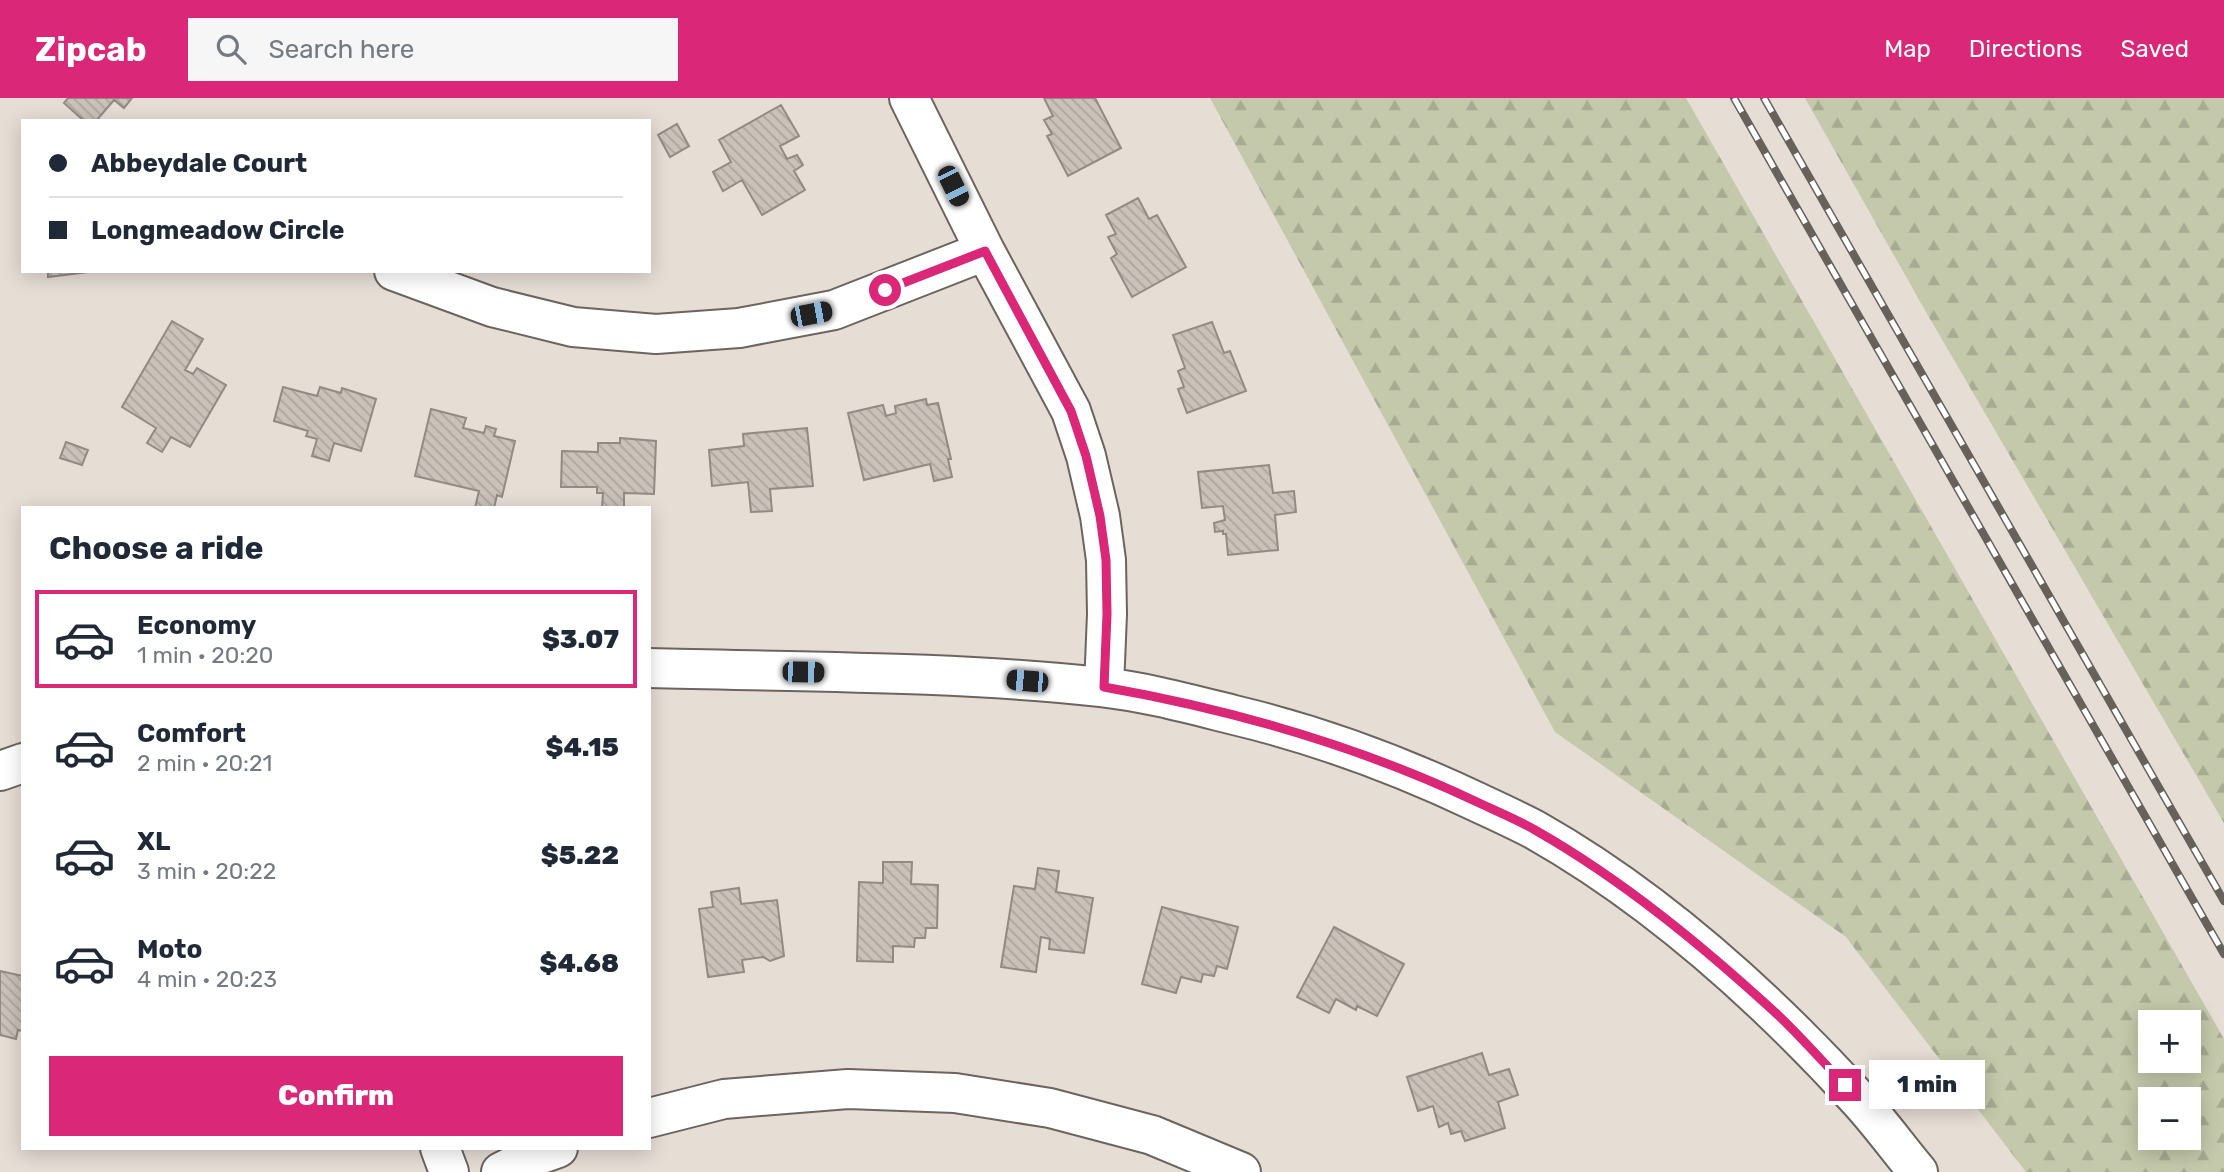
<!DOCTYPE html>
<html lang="en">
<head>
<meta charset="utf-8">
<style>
  body { margin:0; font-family:Rubik,sans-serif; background:#f6f6f7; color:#1f2937; height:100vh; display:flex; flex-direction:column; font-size:26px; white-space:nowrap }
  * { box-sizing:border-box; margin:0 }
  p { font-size:23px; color:#747a83 }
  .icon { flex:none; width:38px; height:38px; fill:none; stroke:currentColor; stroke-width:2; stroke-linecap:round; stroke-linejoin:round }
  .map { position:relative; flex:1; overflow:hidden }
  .details { position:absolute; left:21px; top:408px; width:630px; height:644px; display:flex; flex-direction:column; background:#fff; border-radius:0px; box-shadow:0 4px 18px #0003 }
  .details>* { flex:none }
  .hud { position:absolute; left:21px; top:21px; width:630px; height:154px; border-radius:0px; box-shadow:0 4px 18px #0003; display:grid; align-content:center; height:154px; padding:0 28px; background:#fff }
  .buttons { position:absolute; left:2138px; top:912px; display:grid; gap:14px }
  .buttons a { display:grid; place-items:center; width:63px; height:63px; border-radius:0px; background:#fff; box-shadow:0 4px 18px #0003; font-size:35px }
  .end { position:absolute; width:32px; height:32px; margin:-16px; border:9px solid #db2777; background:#fff; box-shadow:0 0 0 4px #fff }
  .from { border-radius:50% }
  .bubble { position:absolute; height:49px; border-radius:0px; background:#fff; box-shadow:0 4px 18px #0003; font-size:23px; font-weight:800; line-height:49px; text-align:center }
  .car { position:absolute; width:21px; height:42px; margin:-21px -10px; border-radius:9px; box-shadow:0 0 5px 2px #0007; background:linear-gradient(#222 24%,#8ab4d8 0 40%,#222 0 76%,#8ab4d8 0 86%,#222 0) }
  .hud b { display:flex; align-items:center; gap:24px; height:66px; font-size:26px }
  .hud b+b { border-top:2px solid #e0e1e3 }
  .hud i { width:18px; height:18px; background:#1f2937 }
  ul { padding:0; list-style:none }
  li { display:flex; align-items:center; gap:21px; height:98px; margin:0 14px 10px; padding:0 14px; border:4px solid transparent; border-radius:0px }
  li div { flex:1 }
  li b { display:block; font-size:26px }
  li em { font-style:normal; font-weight:800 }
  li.current { border-color:#db2777 }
  li>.icon { width:63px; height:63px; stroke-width:1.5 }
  h2 { padding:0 28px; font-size:32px; line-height:84px }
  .button { display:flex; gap:14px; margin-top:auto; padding:14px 28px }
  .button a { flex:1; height:80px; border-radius:0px; background:#db2777; color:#fff; font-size:28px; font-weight:800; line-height:80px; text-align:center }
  header { display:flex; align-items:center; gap:42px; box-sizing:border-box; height:98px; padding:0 35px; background:#db2777; color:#fff }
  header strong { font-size:33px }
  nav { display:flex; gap:38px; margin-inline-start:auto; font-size:24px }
  .search { width:490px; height:63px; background:#f6f6f7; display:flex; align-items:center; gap:18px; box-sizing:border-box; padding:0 24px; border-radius:0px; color:#747a83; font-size:26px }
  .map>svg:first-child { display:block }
</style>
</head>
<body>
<header>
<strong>Zipcab</strong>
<div class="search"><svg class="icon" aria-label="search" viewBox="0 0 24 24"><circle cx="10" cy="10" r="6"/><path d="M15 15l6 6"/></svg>Search here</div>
<nav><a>Map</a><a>Directions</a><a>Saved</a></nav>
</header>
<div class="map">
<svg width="2224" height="1074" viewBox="0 0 2224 1074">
  <defs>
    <pattern id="forest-firs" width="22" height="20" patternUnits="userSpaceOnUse" patternTransform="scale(1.75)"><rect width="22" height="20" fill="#c4c9ab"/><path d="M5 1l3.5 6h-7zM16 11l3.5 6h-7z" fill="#a7ab92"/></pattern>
    <pattern id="building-back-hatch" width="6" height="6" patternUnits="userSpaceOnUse" patternTransform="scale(1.75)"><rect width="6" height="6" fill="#cac1b9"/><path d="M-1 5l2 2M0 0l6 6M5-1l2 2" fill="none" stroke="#aca59e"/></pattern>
  </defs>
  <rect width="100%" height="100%" fill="#e6ddd5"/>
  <path fill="url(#forest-firs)" fill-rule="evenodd" d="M1210,0H1686L2224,941V1074H2026L1846,839L1555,634ZM2151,924H2189V962H2151ZM2151,1001H2189V1040H2151Z
    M1805,0H2224V725L1926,214Z"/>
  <path fill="url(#building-back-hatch)" stroke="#928a83" stroke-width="2" d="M68,0H132L124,10L114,2L96,23H84L64,5Z
    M1044,0H1095L1121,50L1068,78L1047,38L1052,36L1044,22L1053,18Z
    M781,7L799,38L780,48L787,61L797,57L803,67L794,73L805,92L762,117L742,82L723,93L713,74L731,64L719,42Z
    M677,26L689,48L670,59L658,37Z
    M1138,100L1149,121L1157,117L1186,169L1132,199L1111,160L1117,156L1108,139L1116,136L1106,117Z
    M48,173H96L48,179Z
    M172,223L203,241L185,272L193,276L197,270L226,287L190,349L171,339L162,354L147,345L156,330L122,309Z
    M1212,224L1224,255L1230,253L1246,293L1187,315L1178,291L1184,289L1178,273L1185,270L1173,237Z
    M283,289L317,298L320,289L341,295L342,290L376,301L361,353L334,345L329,363L312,358L317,341L306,338L308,333L274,323Z
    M926,301L927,307L938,305L951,361H948L952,379L934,383L930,366L864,382L848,315L883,307L886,318L896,315L895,308Z
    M431,311L466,320L463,330L484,335L486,328L496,331L494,338L515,343L502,399L497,397L494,410H475L479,393L415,378Z
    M807,330L813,388L770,391L772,413L751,414L748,384L712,388L709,352L744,348L743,336Z
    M620,340L656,343L654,396L624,395V410H602L603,395H597V389H561L562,353L598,354V345H620Z
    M66,344L88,352L82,367L60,360Z
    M1269,367L1273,395L1294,393L1296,414L1275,417L1278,452L1228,457L1226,436H1223V433L1215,434L1214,425L1225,422L1223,408L1202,410L1198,374Z
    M883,764H912L911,786L938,787L937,830H926L925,840H915L914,849L893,848V864L857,863L859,784L883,785Z
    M1038,770L1059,773L1056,794L1093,800L1084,855L1049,851L1050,841L1041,839L1036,874L1001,869L1014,788L1035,791Z
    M739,790L741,806L777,802L784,858L770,863L763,859L742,862L744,874L708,879L699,811L713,809L711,794Z
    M1162,809L1238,829L1227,871L1217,868L1214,878L1203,876L1201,884L1181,879L1176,895L1142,886Z
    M1334,829L1404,866L1377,918L1357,908L1356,912L1336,901L1329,915L1297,899Z
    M0,873L23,878V933L18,932L16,941L0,937Z
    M1482,955L1489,977L1509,971L1518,997L1498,1004L1505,1030L1465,1043L1461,1033L1451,1036L1448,1025L1439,1029L1433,1008L1418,1013L1407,979Z"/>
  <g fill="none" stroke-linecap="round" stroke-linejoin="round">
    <g stroke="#6c645e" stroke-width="42">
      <path id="minor" d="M909,0L985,153L1071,313L1086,358L1100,418L1106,462L1107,516L1104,589
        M394,173L492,209L573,229L656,236L739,230L834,212L985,153
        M649,570C800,574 951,573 1101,589C1146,594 1190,606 1234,617C1318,637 1399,667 1477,704C1496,713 1516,722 1535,732C1655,800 1766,900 1859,1002C1880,1025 1898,1050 1918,1074
        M0,673L23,665
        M649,1020L724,1001L848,991L955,995L1050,1010L1152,1037L1241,1074
        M440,1050L449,1074
        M501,1074L527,1061L558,1050"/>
    </g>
    <use href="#minor" stroke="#fff" stroke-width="38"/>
    <g stroke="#66615c" stroke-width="8">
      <path id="rail" d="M1734,0L2224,856
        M1764,0L2224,803"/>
    </g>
    <use href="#rail" stroke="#fff" stroke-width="5" stroke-dasharray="16" stroke-linecap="butt"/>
  </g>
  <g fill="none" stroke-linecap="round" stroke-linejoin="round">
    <path stroke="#db2777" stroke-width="9" d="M885,192L985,153L1071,313L1086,358L1100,418L1106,462L1107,516L1104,589C1234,612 1357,647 1477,704C1496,713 1516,721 1535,732C1623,782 1704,849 1779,918C1802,940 1823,964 1845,987"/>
  </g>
</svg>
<div class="buttons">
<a>+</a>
<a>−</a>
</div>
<i class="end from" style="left:885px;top:192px"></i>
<i class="end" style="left:1845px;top:987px"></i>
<div class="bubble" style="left:1869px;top:962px;width:116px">1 min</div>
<i class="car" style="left:953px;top:88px;rotate:154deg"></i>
<i class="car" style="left:811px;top:216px;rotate:79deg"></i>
<i class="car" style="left:803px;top:574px;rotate:91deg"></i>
<i class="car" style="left:1027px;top:583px;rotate:275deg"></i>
<div class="hud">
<b><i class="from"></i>Abbeydale Court</b>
<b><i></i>Longmeadow Circle</b>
</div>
<section class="details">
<h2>Choose a ride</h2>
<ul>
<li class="current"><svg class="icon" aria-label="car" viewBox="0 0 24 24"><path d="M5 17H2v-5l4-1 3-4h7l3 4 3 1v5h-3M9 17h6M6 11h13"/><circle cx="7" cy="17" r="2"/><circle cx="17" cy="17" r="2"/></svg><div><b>Economy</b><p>1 min · 20:20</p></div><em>$3.07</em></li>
<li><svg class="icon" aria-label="car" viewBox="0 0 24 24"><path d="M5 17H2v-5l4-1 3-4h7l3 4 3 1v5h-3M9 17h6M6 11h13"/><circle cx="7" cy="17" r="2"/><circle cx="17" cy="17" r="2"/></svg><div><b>Comfort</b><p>2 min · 20:21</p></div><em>$4.15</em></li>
<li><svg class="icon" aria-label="car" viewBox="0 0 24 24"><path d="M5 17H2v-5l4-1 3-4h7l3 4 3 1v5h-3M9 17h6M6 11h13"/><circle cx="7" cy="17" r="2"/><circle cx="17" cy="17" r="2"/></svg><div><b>XL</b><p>3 min · 20:22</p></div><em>$5.22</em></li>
<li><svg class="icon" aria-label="car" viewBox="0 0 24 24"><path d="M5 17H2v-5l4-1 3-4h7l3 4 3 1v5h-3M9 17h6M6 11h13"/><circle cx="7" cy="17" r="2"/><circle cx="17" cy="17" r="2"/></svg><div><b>Moto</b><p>4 min · 20:23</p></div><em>$4.68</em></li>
</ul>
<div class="button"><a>Confirm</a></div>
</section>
</div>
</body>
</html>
